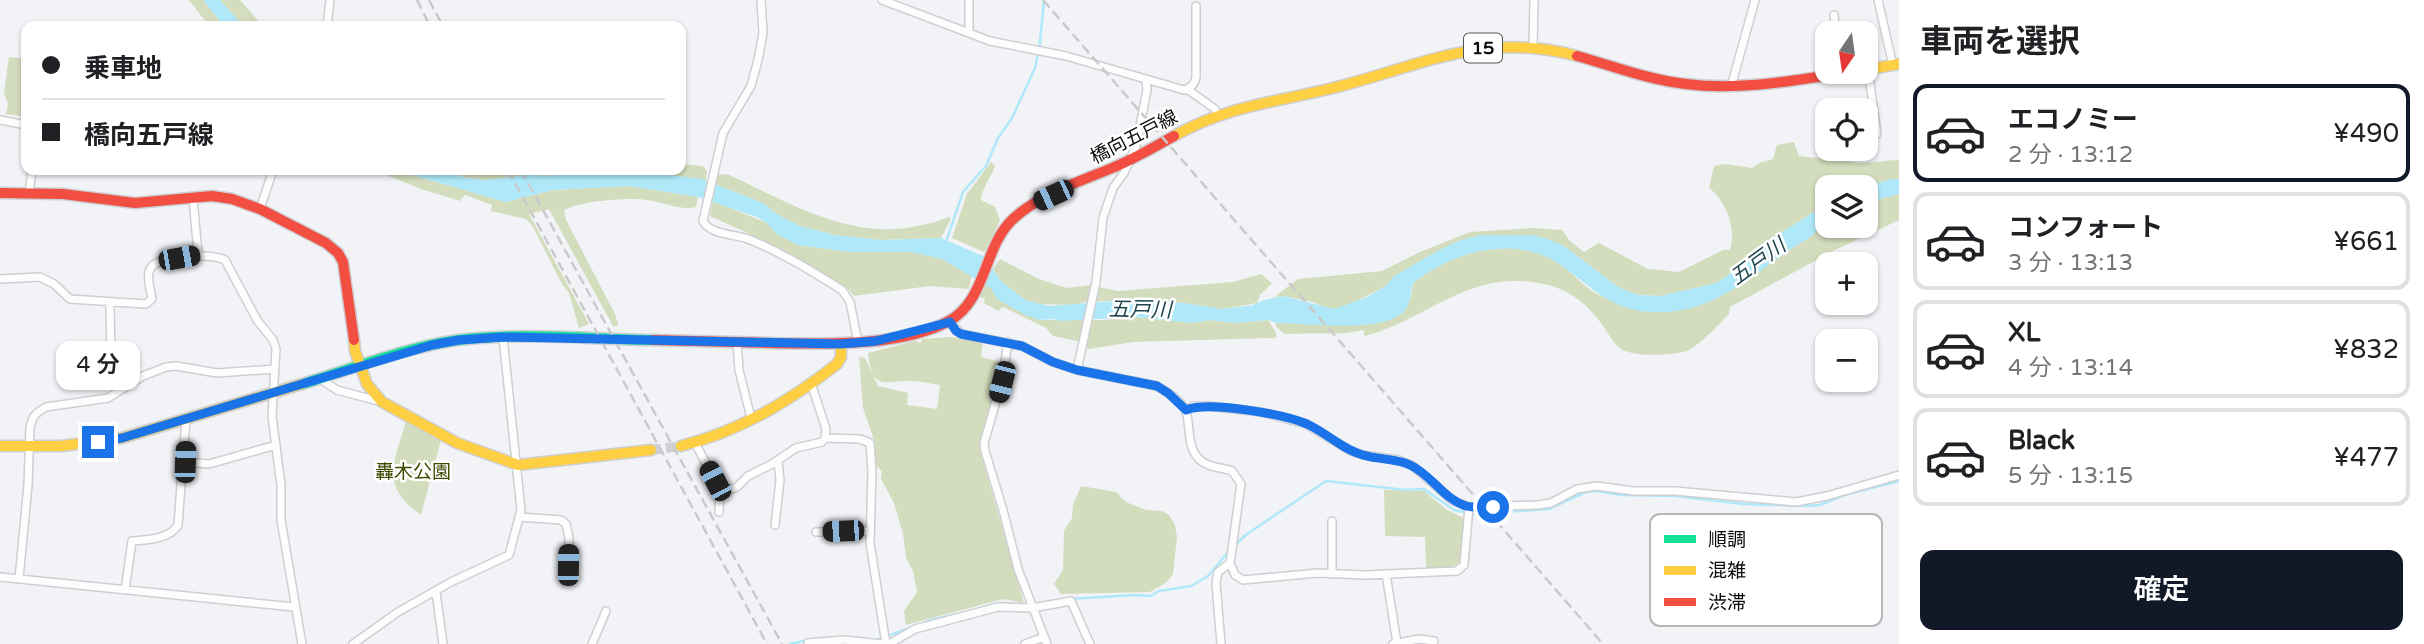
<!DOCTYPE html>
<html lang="ja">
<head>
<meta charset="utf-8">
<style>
  body { margin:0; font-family:"Varela Round","Noto Sans JP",sans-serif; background:#f6f6f6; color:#202124; height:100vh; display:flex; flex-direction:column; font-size:26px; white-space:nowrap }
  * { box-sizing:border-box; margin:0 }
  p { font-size:23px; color:#757577 }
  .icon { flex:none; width:38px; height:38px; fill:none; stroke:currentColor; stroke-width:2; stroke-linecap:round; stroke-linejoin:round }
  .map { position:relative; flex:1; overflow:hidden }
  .side { display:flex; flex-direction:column; background:#fff; width:525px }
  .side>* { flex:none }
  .guide { position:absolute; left:21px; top:21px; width:665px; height:154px; border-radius:14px; box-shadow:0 2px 5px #0004; display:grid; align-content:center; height:154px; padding:0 21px; background:#fff }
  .needle { width:46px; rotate:193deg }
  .buttons { position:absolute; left:1815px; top:21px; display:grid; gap:14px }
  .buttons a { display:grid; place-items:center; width:63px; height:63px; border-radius:14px; background:#fff; box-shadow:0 2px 5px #0004; font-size:35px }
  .end { position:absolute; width:32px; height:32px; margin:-16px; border:9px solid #1a73e8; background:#fff; box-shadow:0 0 0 4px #fff }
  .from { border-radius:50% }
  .bubble { position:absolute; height:49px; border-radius:14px; background:#fff; box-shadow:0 2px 5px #0004; font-size:23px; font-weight:600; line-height:49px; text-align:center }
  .car { position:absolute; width:21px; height:42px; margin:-21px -10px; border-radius:9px; box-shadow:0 0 5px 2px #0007; background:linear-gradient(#222 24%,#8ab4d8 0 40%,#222 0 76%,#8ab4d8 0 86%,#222 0) }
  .guide b { display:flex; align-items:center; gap:24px; height:66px; font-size:26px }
  .guide b+b { border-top:2px solid #e0e0e0 }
  .guide i { width:18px; height:18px; background:#202124 }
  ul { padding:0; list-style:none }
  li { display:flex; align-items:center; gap:21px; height:98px; margin:0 14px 10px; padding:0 7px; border:4px solid #e0e0e0; border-radius:14px }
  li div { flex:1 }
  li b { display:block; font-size:26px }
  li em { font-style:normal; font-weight:600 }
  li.on { border-color:#111827 }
  li>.icon { width:63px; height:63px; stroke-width:1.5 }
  h2 { padding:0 21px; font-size:32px; line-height:84px }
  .cta { display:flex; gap:14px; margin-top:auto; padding:14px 21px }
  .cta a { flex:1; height:80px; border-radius:14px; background:#111827; color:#fff; font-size:28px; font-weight:600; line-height:80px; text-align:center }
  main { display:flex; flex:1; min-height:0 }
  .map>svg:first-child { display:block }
</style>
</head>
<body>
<main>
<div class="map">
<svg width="1899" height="644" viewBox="0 0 1899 644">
  <rect width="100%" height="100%" fill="#f2f3f7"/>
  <path fill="#d3dcbc" d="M189,0H203L224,26H209Z
    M220,0H240L263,26H243Z
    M9,57L26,59V117L6,114L8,104L4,93Z
    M1794,142L1799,156L1826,159L1830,149L1843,152L1848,161C1866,166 1881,160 1899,160V179L1864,187H1827V204L1761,245L1733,271L1717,283L1660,296L1638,295L1618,287L1564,246L1548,240L1532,235H1482L1461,240L1394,276L1386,286L1347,306L1334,309L1324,307L1313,302L1283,296L1274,297L1298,279L1382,271L1420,252L1470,232L1534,228L1562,230L1570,241L1584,252L1599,243L1648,269L1679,272L1723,250H1730C1737,229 1726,201 1709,188L1714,166L1725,164L1752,168L1759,163L1773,159L1777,145Z
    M991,162L995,166C991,177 981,190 981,200L995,207L1000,220L989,246L984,252L952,238L967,194Z
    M681,164L703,166L707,171L706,181L629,170L543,176C524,172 506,180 487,180C471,180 457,175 443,170H681Z
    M373,170H395L506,202L553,190L629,186L698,197L696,207C681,211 664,202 647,200C626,197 583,201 564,210L566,220L615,314L618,324L617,326H613L549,209L529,214L589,324L579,328L569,293L561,282L532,225L526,219L491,211L492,205L465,195L460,201L421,189Z
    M727,174C803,209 864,250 949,217L951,219L941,238L880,240L835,235L800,226L775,213L763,203L715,184L718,175Z
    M1899,194V220L1833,251L1730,307L1729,314C1717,326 1704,341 1689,350C1677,356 1632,357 1621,349C1613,343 1607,331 1601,323C1578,292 1552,281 1514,281C1458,281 1416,324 1364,336V330C1338,336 1311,332 1284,334L1276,326V323L1367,325L1410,301L1413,283C1454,251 1515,233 1562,265C1575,275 1588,292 1604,297C1613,300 1680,309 1689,308C1693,308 1699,305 1704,303C1743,288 1771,259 1807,239C1814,235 1816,229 1824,226C1834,223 1853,226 1866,226V205L1875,200Z
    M713,201L767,223L798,245L849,252H911L928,255L942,259L972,275L969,289L930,286L854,296L846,287L752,235L710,216Z
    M1000,259L1039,279L1060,286L1068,288L1090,285L1118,291L1131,290L1233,282L1261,274L1272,283L1260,295L1257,303L1223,309L1183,303L1127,300L1085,302L1076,305L1034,304L1025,300L1000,280L993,269Z
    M985,284L992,288L998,299L1040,320H1103L1136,317L1192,323L1210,320L1234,323L1268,320L1276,333V338L1133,342L1089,349L1077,341L1053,336L1046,328L1003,307L998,311L984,303L985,299L980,297Z
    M950,337L983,342L981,357L1001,362L991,409L979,447L1024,603L1003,599L906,625L904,611L917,592L913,571L906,558L903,534L894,503L881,479L882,471L876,465L874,440L863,408L859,357L865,358L878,386L908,393L907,405L937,409L940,385C931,384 921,381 911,381C883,381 872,391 868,353L915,341L921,343L922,339Z
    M406,421L441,440L421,515C379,485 394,464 406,421Z
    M1081,486L1116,492L1126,502L1146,510L1162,511L1169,515L1175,525L1177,537L1173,574L1167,582L1150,592L1061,594L1054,584L1063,570L1064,531L1072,518L1073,505Z
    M1384,490L1424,491L1447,510L1464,518L1460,563L1450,568L1426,569L1425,537L1385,536Z"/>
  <path fill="#afe9f9" d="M203,0H220L243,26H224Z
    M395,170H443L466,178L487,180L532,174L543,176L629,170L702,179L763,203L775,213L800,226L835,235L880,240L941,238L985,257L1000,280L1025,300L1049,306L1127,300L1183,303L1223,309L1253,305L1264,300L1283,296L1334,309L1365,298L1386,286L1394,276L1439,250L1461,240L1482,235H1532L1548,239L1564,246L1618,287L1638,295L1660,296L1717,283L1733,271L1761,245L1827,204V225C1819,229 1816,232 1810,237C1804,242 1794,246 1788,251C1752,277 1712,311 1665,312C1614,314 1600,293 1562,266C1516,233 1454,251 1413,283C1410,291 1411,302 1406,309C1387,335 1305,323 1276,323L1268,320L1234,323L1210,320L1192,323L1136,317L1061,321L1052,319L1040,320L1025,315L997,299L991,288L942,259L911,252H849L798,245L775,233L767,223L757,217L698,197L629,186L553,190L506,202Z
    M1892,179H1899V194L1875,200L1866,205L1864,187Z"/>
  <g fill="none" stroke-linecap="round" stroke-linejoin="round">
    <path stroke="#afe9f9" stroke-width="2.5" d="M946,242L963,192L986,166L998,138L1012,118L1035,68L1040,43L1044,0
      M1234,546L1247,534L1326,481L1406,490L1424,489L1454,510L1473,514L1549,509L1586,492L1596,491L1621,495L1675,496L1743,504L1807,506L1820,505L1845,495L1899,481
      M1070,599L1134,595L1151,596L1159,591L1191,586L1208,576L1229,551
      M987,606L998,603L1015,604
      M877,640L931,620L957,614
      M790,644L808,640"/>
    <path stroke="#cfd0d4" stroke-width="10" stroke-dasharray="10 5" stroke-linecap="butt" d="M651,450L681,446"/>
    <g stroke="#cecfd2" stroke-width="10">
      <path id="street" d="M761,0L763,33L758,60L751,86L723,133L703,221C710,235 735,234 748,239C781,252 813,272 842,290L850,302L858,342
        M882,0L990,41L1066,56L1184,90C1191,88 1195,84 1196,77V6
        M1878,0L1893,66
        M1834,15L1836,33
        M327,26L330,0
        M969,33V0
        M1533,47L1534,0
        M1868,69L1877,134
        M1731,87L1755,0
        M1187,89L1215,109L1217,115
        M0,120L26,125
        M29,194L32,170
        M193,198L198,254
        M260,209L273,170
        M0,279L40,277L54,284L70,299L146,304L152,299C151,292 147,280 149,272C153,253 211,253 225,260L257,320L273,340L276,349L272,416L281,485V520L302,644
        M110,302L111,363
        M950,322L961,334L1022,346L1053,362L1077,370L1157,386C1166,392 1183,401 1186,412C1191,427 1186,447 1200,460C1209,468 1221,467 1232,471L1241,484L1230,563L1235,575L1243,580L1318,573L1365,575L1457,571L1464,565L1469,507
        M737,342L739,370L751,418
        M1008,342L1002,381L984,443L985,451L1003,510L1018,569L1047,644
        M1077,370L1096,282L1103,218L1113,188L1124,173L1136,146L1147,90L1146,81
        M319,378L337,390L382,402
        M1186,410L1194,406H1208L1261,412L1306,424L1351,451L1363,455L1399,460L1413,466L1452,500L1469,507L1537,505L1551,503L1577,489L1597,486L1633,491H1675L1796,502L1827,496L1899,475
        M825,438L860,439L870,443L872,472L870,543L886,644
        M695,443L720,489L719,512
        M185,462L209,464L276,445
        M720,493L737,487L748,476L772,464L796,448L822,442L825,438L826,429L811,383
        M519,517L561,520L566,524L569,538L568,565
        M1332,521V574
        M775,525L780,480L778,461
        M816,532L870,531
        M1386,574L1397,643
        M0,577L294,607
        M19,579L28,485L30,428C32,416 36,413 46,407L108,398L143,376L166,367L176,366L217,373L275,369
        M125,590L132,541C147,540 170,539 178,525L186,419
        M436,592L443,644
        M808,643L844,640L882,644
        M353,644L398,612L451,582L509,555L521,510L503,337
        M592,644L606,611
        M889,644L915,629L998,607L1032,608L1071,601L1090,644
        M1025,644L1044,637
        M1221,644L1216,583L1218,572L1230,563
        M1393,644L1419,639L1434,641"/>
    </g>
    <g stroke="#cecfd2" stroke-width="13">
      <path id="fast" d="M302,384C352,369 407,347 458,340C522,332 589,339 653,340"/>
    </g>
    <g stroke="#cecfd2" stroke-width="13">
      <path id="slow" d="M1866,70L1899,64
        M1174,136C1229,105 1278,102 1337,87C1422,65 1486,31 1577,56
        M354,340L355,351L367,384L382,402L457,443L518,465L651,450
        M0,446H61L122,438L302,384
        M681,446C740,431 790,401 837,364L841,357V344"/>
    </g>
    <g stroke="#cecfd2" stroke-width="13">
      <path id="jam" d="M1577,56C1613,66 1649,80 1686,84C1741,91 1796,80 1851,72
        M0,193L63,194L135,203L212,196L232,199L260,209L326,243L338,253L343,262L354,340
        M653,340C692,341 731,342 770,343C823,344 901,347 949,321C987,300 983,247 1013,219C1040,194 1079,182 1112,168C1134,159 1154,147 1174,136"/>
    </g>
    <use href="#street" stroke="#fdfdfe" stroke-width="7"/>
    <use href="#fast" stroke="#16e098" stroke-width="10"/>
    <use href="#slow" stroke="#ffcf43" stroke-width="10"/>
    <use href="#jam" stroke="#f24e42" stroke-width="10"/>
    <path stroke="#cacacb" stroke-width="2.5" stroke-dasharray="10 5" stroke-linecap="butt" d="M417,0L430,26
      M429,0L443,26
      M1043,0L1603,644
      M508,170L767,644
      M521,170L782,644"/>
  </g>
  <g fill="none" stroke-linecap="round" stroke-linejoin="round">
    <path stroke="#1a73e8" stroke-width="9" d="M98,442L122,438L432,345L459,340L503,337L841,344L876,341L950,322L956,331L961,334L1022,346L1053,362L1077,370L1157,386L1168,393L1186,410C1209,401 1283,414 1307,424C1327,433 1343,450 1363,455C1379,460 1396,458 1410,465C1432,475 1443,499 1466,506C1474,508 1485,507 1493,507"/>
  </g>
  <g text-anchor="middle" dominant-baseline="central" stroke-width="5" stroke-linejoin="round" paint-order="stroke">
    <rect fill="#fff" stroke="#545556" stroke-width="2" x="1464" y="33.5" width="38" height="29" rx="5"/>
    <g font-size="18" font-weight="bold" fill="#0b0c0e">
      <text x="1483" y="48">15</text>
    </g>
    <g font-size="19" fill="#0b0c0e" stroke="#fff">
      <text transform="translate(1134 137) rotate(-27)">橋向五戸線</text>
    </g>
    <g font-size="19" fill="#3f4a00" stroke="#fff">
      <text x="413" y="472">轟木公園</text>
    </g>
    <g font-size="21" font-style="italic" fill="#1f464f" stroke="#fff">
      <text transform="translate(1758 262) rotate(-36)">五戸川</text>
      <text transform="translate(1140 310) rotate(1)">五戸川</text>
    </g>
  </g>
  <rect x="1650" y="514" width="232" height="112" rx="10" fill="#fff" stroke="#b6b6b7" stroke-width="2"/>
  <rect x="1664" y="535" width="32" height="8" fill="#16e098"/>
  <rect x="1664" y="566" width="32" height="9" fill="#ffcf43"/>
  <rect x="1664" y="598" width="32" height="8" fill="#f24e42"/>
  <g font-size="19" fill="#0b0c0e">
    <text x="1708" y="546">順調</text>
    <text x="1708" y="577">混雑</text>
    <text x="1708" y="609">渋滞</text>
  </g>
</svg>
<div class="buttons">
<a><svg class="needle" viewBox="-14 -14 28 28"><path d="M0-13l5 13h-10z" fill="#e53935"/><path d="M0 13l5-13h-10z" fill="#757577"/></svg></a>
<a><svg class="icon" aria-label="locate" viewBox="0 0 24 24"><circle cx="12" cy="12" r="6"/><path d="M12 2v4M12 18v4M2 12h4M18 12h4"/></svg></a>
<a><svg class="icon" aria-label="layers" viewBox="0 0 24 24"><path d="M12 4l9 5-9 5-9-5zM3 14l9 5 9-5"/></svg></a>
<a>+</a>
<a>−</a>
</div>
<i class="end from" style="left:1493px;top:507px"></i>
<i class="end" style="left:98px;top:442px"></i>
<div class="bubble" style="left:56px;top:341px;width:84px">4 分</div>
<i class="car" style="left:1053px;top:195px;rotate:245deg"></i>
<i class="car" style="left:179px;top:258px;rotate:80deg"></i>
<i class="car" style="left:1002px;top:382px;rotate:194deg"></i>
<i class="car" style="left:185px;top:462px;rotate:2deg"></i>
<i class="car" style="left:715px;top:481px;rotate:332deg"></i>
<i class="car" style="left:843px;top:531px;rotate:268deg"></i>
<i class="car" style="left:568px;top:565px;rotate:1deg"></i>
<div class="guide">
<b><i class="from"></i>乗車地</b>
<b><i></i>橋向五戸線</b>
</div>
</div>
<section class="side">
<h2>車両を選択</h2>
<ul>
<li class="on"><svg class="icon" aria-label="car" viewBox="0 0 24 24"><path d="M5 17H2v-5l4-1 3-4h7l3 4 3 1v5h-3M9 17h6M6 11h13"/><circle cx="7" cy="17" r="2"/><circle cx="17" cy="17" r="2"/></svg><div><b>エコノミー</b><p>2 分 · 13:12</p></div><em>¥490</em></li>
<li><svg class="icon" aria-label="car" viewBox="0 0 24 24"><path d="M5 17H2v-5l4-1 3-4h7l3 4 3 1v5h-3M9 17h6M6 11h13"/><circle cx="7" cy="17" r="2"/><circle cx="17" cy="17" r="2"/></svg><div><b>コンフォート</b><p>3 分 · 13:13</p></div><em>¥661</em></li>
<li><svg class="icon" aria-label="car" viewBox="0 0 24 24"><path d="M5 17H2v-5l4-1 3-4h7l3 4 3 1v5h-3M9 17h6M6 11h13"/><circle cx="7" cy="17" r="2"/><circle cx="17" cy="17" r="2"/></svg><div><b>XL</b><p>4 分 · 13:14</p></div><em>¥832</em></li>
<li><svg class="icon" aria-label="car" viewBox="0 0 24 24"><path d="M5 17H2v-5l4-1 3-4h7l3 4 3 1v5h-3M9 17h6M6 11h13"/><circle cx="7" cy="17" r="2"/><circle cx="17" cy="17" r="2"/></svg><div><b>Black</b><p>5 分 · 13:15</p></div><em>¥477</em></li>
</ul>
<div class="cta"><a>確定</a></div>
</section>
</main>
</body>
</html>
